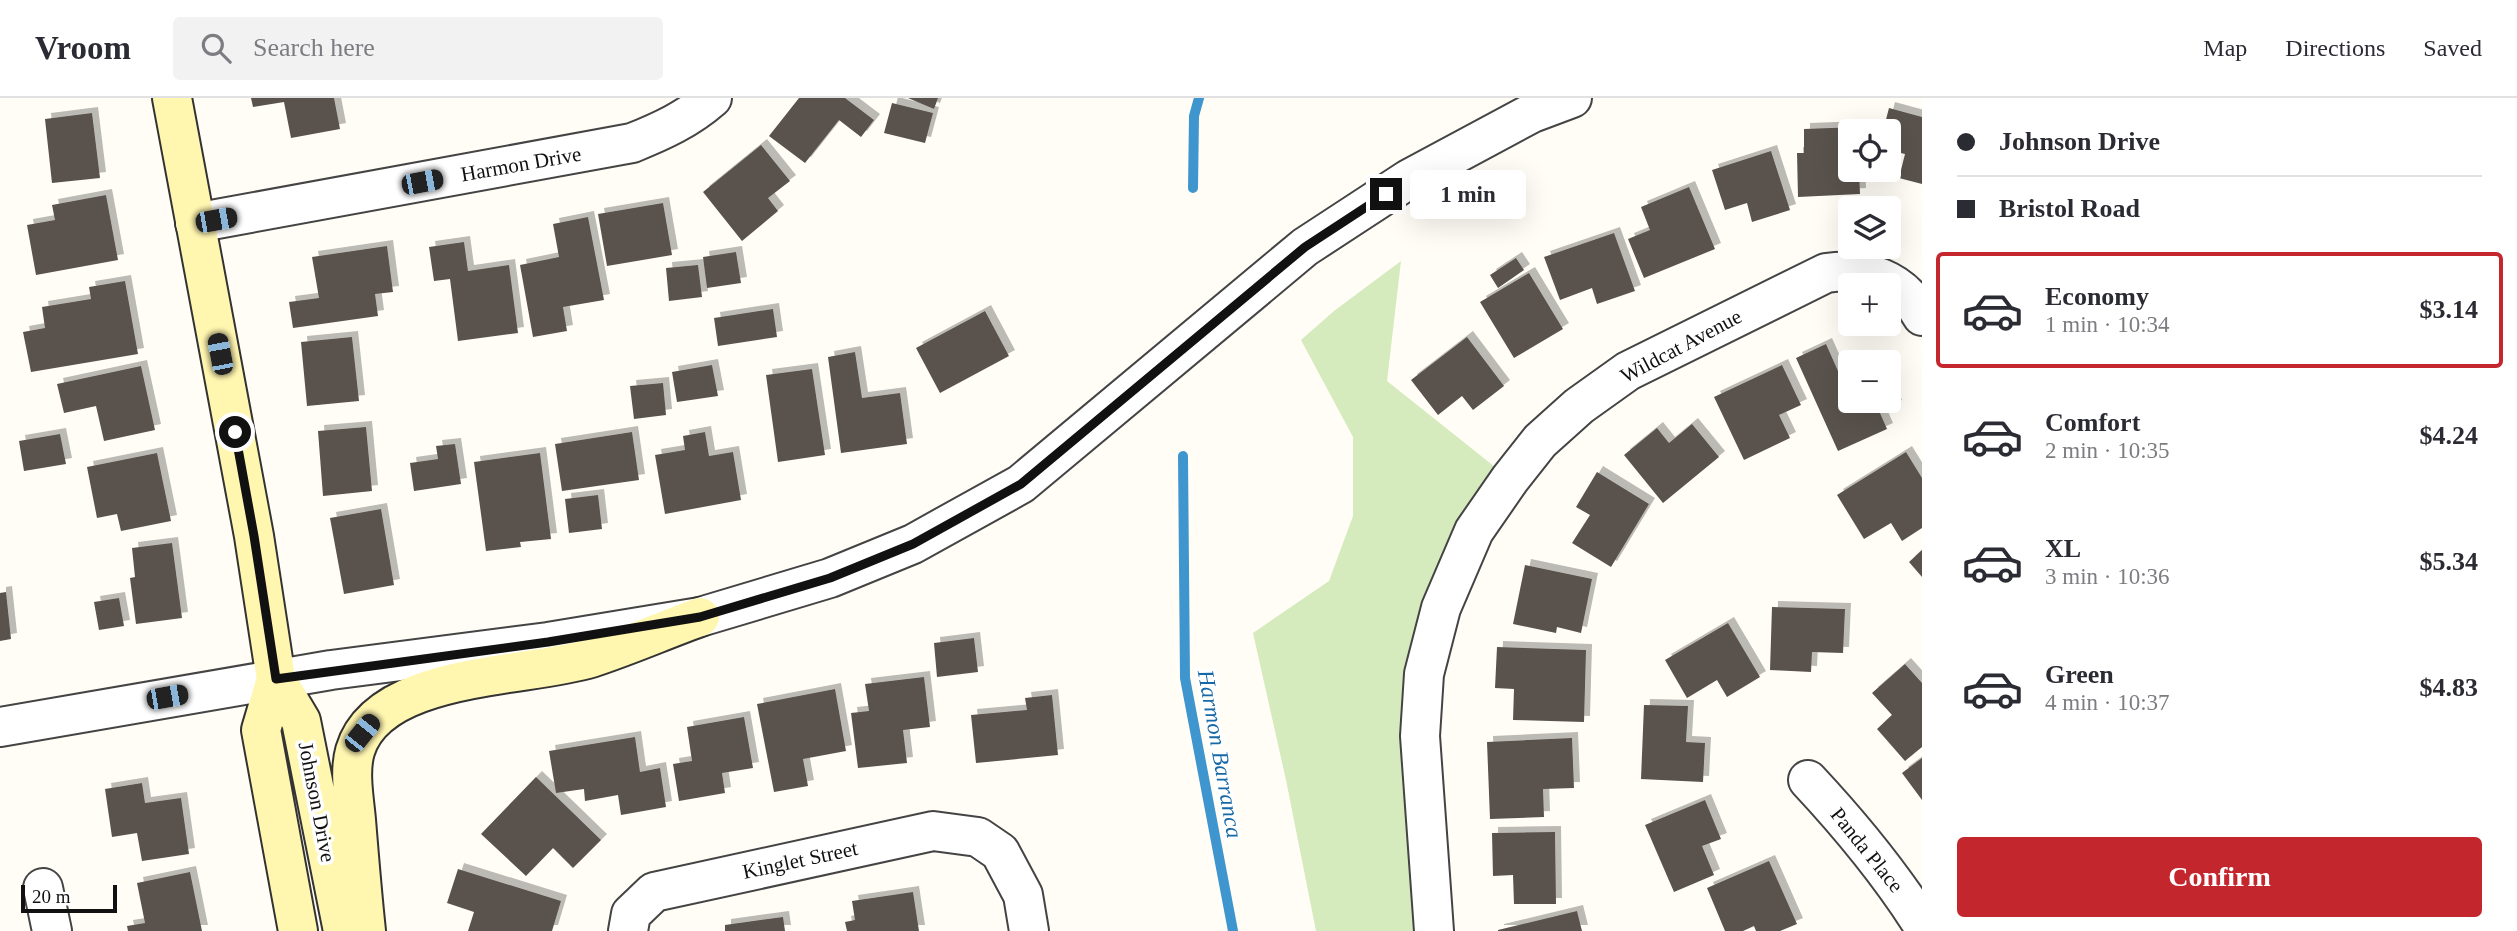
<!DOCTYPE html>
<html lang="en">
<head>
<meta charset="utf-8">
<style>
  body { margin:0; font-family:"Times New Roman",serif; background:#f2f2f3; color:#2b2b33; height:100vh; display:flex; flex-direction:column; font-size:26px; white-space:nowrap }
  * { box-sizing:border-box; margin:0 }
  p { font-size:23px; color:#7c7c81 }
  .icon { flex:none; width:38px; height:38px; fill:none; stroke:currentColor; stroke-width:2; stroke-linecap:round; stroke-linejoin:round }
  .map { position:relative; flex:1; overflow:hidden }
  .side { display:flex; flex-direction:column; background:#fff; width:595px }
  .side>* { flex:none }
  .top-card { display:grid; align-content:center; height:154px; padding:0 35px; background:#fff }
  .buttons { position:absolute; left:1838px; top:21px; display:grid; gap:14px }
  .buttons a { display:grid; place-items:center; width:63px; height:63px; border-radius:7px; background:#fff; box-shadow:0 7px 28px #0002; font-size:35px }
  .scale { position:absolute; left:21px; bottom:18px; width:96px; box-sizing:border-box; padding-left:7px; border:4px solid #111; border-top:0; font-size:19px; line-height:24px; white-space:nowrap; color:#111; -webkit-text-stroke:5px #fff; paint-order:stroke }
  .end { position:absolute; width:32px; height:32px; margin:-16px; border:9px solid #111; background:#fff; box-shadow:0 0 0 4px #fff }
  .from { border-radius:50% }
  .bubble { position:absolute; height:49px; border-radius:7px; background:#fff; box-shadow:0 7px 28px #0002; font-size:23px; font-weight:600; line-height:49px; text-align:center }
  .car { position:absolute; width:21px; height:42px; margin:-21px -10px; border-radius:9px; box-shadow:0 0 5px 2px #0007; background:linear-gradient(#222 24%,#8ab4d8 0 40%,#222 0 76%,#8ab4d8 0 86%,#222 0) }
  .top-card b { display:flex; align-items:center; gap:24px; height:66px; font-size:26px }
  .top-card b+b { border-top:2px solid #e1e1e2 }
  .top-card i { width:18px; height:18px; background:#2b2b33 }
  ul { padding:0; list-style:none }
  li { display:flex; align-items:center; gap:21px; height:116px; margin:0 14px 10px; padding:0 21px; border:4px solid transparent; border-radius:7px }
  li div { flex:1 }
  li b { display:block; font-size:26px }
  li em { font-style:normal; font-weight:600 }
  li.active { border-color:#c4262e }
  li>.icon { width:63px; height:63px; stroke-width:1.5 }
  .button { display:flex; gap:14px; margin-top:auto; padding:14px 35px }
  .button a { flex:1; height:80px; border-radius:7px; background:#c4262e; color:#fff; font-size:28px; font-weight:600; line-height:80px; text-align:center }
  header { display:flex; align-items:center; gap:42px; box-sizing:border-box; height:98px; padding:0 35px; background:#fff; border-bottom:2px solid #e1e1e2 }
  header strong { font-size:33px }
  nav { display:flex; gap:38px; margin-inline-start:auto; font-size:24px }
  .search { width:490px; height:63px; background:#f2f2f3; display:flex; align-items:center; gap:18px; box-sizing:border-box; padding:0 24px; border-radius:7px; color:#7c7c81; font-size:26px }
  main { display:flex; flex:1; min-height:0 }
  .map>svg:first-child { display:block }
</style>
</head>
<body>
<header>
<strong>Vroom</strong>
<div class="search"><svg class="icon" aria-label="search" viewBox="0 0 24 24"><circle cx="10" cy="10" r="6"/><path d="M15 15l6 6"/></svg>Search here</div>
<nav><a>Map</a><a>Directions</a><a>Saved</a></nav>
</header>
<main>
<div class="map">
<svg width="1922" height="833" viewBox="0 0 1922 833">
  <defs>
    <filter id="shadow"><feDropShadow dx="6" dy="-6" stdDeviation="0" flood-color="#0004"/></filter>
  </defs>
  <rect width="100%" height="100%" fill="#fffdf5"/>
  <path fill="#d5ebbd" d="M1401,163L1387,283L1510,381L1441,510L1434,833H1316L1286,682L1253,535L1329,483L1353,418V339L1301,242L1334,213Z"/>
  <g fill="none" stroke-linecap="round" stroke-linejoin="round">
    <path stroke="#3f96cf" stroke-width="10" d="M1193,90L1194,18L1199,0
      M1183,358L1185,580L1233,833"/>
  </g>
  <path fill="#5a524d" filter="url(#shadow)" d="M251,0H334L340,31L291,40L284,4L253,9Z
    M799,0H845L874,22L861,39L839,22L805,65L769,38Z
    M908,0H938L934,11Z
    M892,5L933,15L925,45L884,35Z
    M1889,10L1922,19V86L1899,80L1905,56L1888,52V33H1883Z
    M92,15L100,80L52,85L45,21Z
    M1857,29V33H1850V72H1859L1860,96L1798,99L1797,55H1804V31Z
    M761,47L790,83L768,100L778,113L742,143L703,94Z
    M1771,53L1790,112L1752,124L1747,105L1725,112L1712,72Z
    M1689,89L1715,151L1644,180L1628,141L1650,132L1641,109Z
    M106,97L118,162L36,177L27,127L55,122L52,107Z
    M663,105L672,157L607,168L598,116Z
    M588,119L604,202L563,209L567,233L533,239L520,167L559,159L553,126Z
    M1614,135L1635,193L1597,206L1592,190L1560,202L1544,159Z
    M464,144L468,173L509,167L518,235L458,243L450,181L434,183L429,149Z
    M387,148L393,194L375,196L378,218L293,230L289,204L319,200L312,159Z
    M736,154L741,185L707,190L703,159Z
    M1516,160L1524,172L1498,190L1490,177Z
    M698,167L702,199L669,203L666,170Z
    M1529,175L1563,231L1514,260L1480,204Z
    M125,183L138,256L31,274L23,234L45,230L42,209L91,201L89,189Z
    M773,211L777,239L718,248L714,220Z
    M985,213L1009,258L940,295L916,250Z
    M352,239L359,303L307,308L301,244Z
    M1467,239L1504,288L1473,312L1462,298L1438,317L1411,282Z
    M1826,246L1838,273L1850,268V303H1888V290L1896,308L1880,315L1887,331L1838,353L1796,260Z
    M855,254L862,300L900,295L907,346L841,355L828,259Z
    M712,267L718,298L677,304L672,274Z
    M1782,267L1801,307L1779,317L1790,340L1744,362L1714,299Z
    M141,268L155,332L104,343L96,308L64,315L57,286Z
    M812,271L825,357L778,364L766,277Z
    M663,285L666,317L634,321L630,288Z
    M1692,326L1719,359L1663,405L1624,357L1657,330L1669,345Z
    M366,329L372,393L323,398L318,333Z
    M632,334L639,382L562,393L555,346Z
    M705,334L709,358L733,354L741,402L665,416L655,357L685,352L683,338Z
    M60,336L66,366L24,373L19,343Z
    M455,346L461,386L414,393L410,365L438,361L436,348Z
    M1906,354L1922,380V430L1902,443L1891,425L1864,441L1837,397Z
    M157,355L171,423L121,433L117,416L97,420L87,369Z
    M540,355L551,441L520,444L521,449L486,453L474,364Z
    M1597,374L1649,406L1611,469L1572,445L1590,417L1576,409Z
    M598,397L602,431L569,435L565,401Z
    M381,411L394,487L344,496L330,420Z
    M172,445L182,520L136,526L130,480L135,479L132,450Z
    M1922,452V479L1909,464Z
    M1525,467L1592,481L1581,535L1557,529L1556,535L1513,526Z
    M6,494L11,541L0,543V495Z
    M119,500L124,528L99,532L94,504Z
    M1772,509L1845,511L1843,555L1812,554L1811,574L1770,572Z
    M1728,525L1760,579L1727,599L1717,582L1687,600L1665,562Z
    M974,540L978,574L937,579L934,545Z
    M1497,549L1586,552L1584,624L1513,622L1514,591L1495,590Z
    M1905,566L1922,585V649L1905,663L1877,631L1892,617L1872,595Z
    M924,579L930,629L903,632L907,665L858,670L851,615L869,613L865,586Z
    M835,591L846,653L803,661L808,688L774,694L757,606Z
    M1052,597L1058,657L976,665L971,617L1027,612L1025,600Z
    M1644,607L1688,608L1686,644L1705,645L1703,684L1641,681Z
    M744,619L753,670L722,675L725,695L679,703L673,666L692,663L687,629Z
    M635,639L640,674L660,670L666,709L621,717L618,697L585,703L584,691L556,695L549,653Z
    M1572,640L1574,690L1543,691L1544,719L1490,721L1487,644Z
    M1922,660V702L1902,675Z
    M536,679L601,742L573,770L553,750L526,778L481,736Z
    M142,685L145,705L181,700L189,756L142,763L137,735L112,739L105,691Z
    M1705,702L1721,741L1702,748L1714,777L1674,794L1645,727Z
    M1555,734L1556,806H1514L1513,777L1493,778L1492,735Z
    M1769,763L1797,826L1780,833H1756L1754,828L1743,833H1725L1707,790Z
    M458,771L561,803L552,833H468L474,814L447,805Z
    M190,774L202,833H128L127,828L145,825L137,785Z
    M913,794L919,833H847L845,824L855,822L852,803Z
    M1577,813L1582,833H1498V832Z
    M783,819L785,833H725V827Z"/>
  <g fill="none" stroke-linecap="round" stroke-linejoin="round">
    <g stroke="#444" stroke-width="42">
      <path id="minor" d="M195,125L632,45C662,33 688,21 712,0
        M1808,682C1850,727 1889,774 1922,826
        M43,790L52,833
        M628,833L631,816L654,794L933,733L978,739L1000,754L1023,797L1029,833
        M1434,833L1420,638L1424,576L1441,510L1474,433L1510,381L1540,343L1579,308L1628,273L1826,175C1866,169 1902,181 1922,218"/>
    </g>
    <g stroke="#444" stroke-width="42">
      <path id="tertiary" d="M0,629L331,572L548,544L700,519L830,480L913,446L1021,386L1305,149L1409,81L1532,15L1572,0"/>
    </g>
    <g stroke="#333" stroke-width="42">
      <path id="secondary" d="M172,0L254,438L276,581L301,623L343,833
        M276,581L261,632L298,833
        M366,833C362,796 359,759 356,722C354,700 349,674 355,653C378,574 525,580 591,560C628,548 664,532 700,519"/>
    </g>
    <use href="#minor" stroke="#fff" stroke-width="38"/>
    <use href="#tertiary" stroke="#fff" stroke-width="38"/>
    <use href="#secondary" stroke="#fff6b0" stroke-width="38"/>
  </g>
  <g fill="none" stroke-linecap="round" stroke-linejoin="round">
    <path stroke="#111" stroke-width="9" d="M235,334L254,438L276,581L548,544L700,519L830,480L913,446L1021,386L1305,149L1386,96"/>
  </g>
  <g text-anchor="middle" dominant-baseline="central" stroke-width="7" stroke-linejoin="round" paint-order="stroke">
    <g font-size="21" fill="#111" stroke="#fff">
      <text transform="translate(521 66) rotate(-10)">Harmon Drive</text>
      <text transform="translate(1681 248) rotate(-28)">Wildcat Avenue</text>
      <text transform="translate(317 704) rotate(79)">Johnson Drive</text>
      <text transform="translate(1867 752) rotate(51)">Panda Place</text>
      <text transform="translate(800 762) rotate(-12)">Kinglet Street</text>
    </g>
    <g font-size="23" font-style="italic" fill="#1768a6" stroke="#fff">
      <text transform="translate(1220 656) rotate(80)">Harmon Barranca</text>
    </g>
  </g>
</svg>
<div class="buttons">
<a><svg class="icon" aria-label="locate" viewBox="0 0 24 24"><circle cx="12" cy="12" r="6"/><path d="M12 2v4M12 18v4M2 12h4M18 12h4"/></svg></a>
<a><svg class="icon" aria-label="layers" viewBox="0 0 24 24"><path d="M12 4l9 5-9 5-9-5zM3 14l9 5 9-5"/></svg></a>
<a>+</a>
<a>−</a>
</div>
<div class="scale">20 m</div>
<i class="end from" style="left:235px;top:334px"></i>
<i class="end" style="left:1386px;top:96px"></i>
<div class="bubble" style="left:1410px;top:72px;width:116px">1 min</div>
<i class="car" style="left:422px;top:84px;rotate:79deg"></i>
<i class="car" style="left:216px;top:122px;rotate:80deg"></i>
<i class="car" style="left:220px;top:256px;rotate:349deg"></i>
<i class="car" style="left:167px;top:599px;rotate:80deg"></i>
<i class="car" style="left:362px;top:635px;rotate:39deg"></i>
</div>
<section class="side">
<div class="top-card">
<b><i class="from"></i>Johnson Drive</b>
<b><i></i>Bristol Road</b>
</div>
<ul>
<li class="active"><svg class="icon" aria-label="car" viewBox="0 0 24 24"><path d="M5 17H2v-5l4-1 3-4h7l3 4 3 1v5h-3M9 17h6M6 11h13"/><circle cx="7" cy="17" r="2"/><circle cx="17" cy="17" r="2"/></svg><div><b>Economy</b><p>1 min · 10:34</p></div><em>$3.14</em></li>
<li><svg class="icon" aria-label="car" viewBox="0 0 24 24"><path d="M5 17H2v-5l4-1 3-4h7l3 4 3 1v5h-3M9 17h6M6 11h13"/><circle cx="7" cy="17" r="2"/><circle cx="17" cy="17" r="2"/></svg><div><b>Comfort</b><p>2 min · 10:35</p></div><em>$4.24</em></li>
<li><svg class="icon" aria-label="car" viewBox="0 0 24 24"><path d="M5 17H2v-5l4-1 3-4h7l3 4 3 1v5h-3M9 17h6M6 11h13"/><circle cx="7" cy="17" r="2"/><circle cx="17" cy="17" r="2"/></svg><div><b>XL</b><p>3 min · 10:36</p></div><em>$5.34</em></li>
<li><svg class="icon" aria-label="car" viewBox="0 0 24 24"><path d="M5 17H2v-5l4-1 3-4h7l3 4 3 1v5h-3M9 17h6M6 11h13"/><circle cx="7" cy="17" r="2"/><circle cx="17" cy="17" r="2"/></svg><div><b>Green</b><p>4 min · 10:37</p></div><em>$4.83</em></li>
</ul>
<div class="button"><a>Confirm</a></div>
</section>
</main>
</body>
</html>
